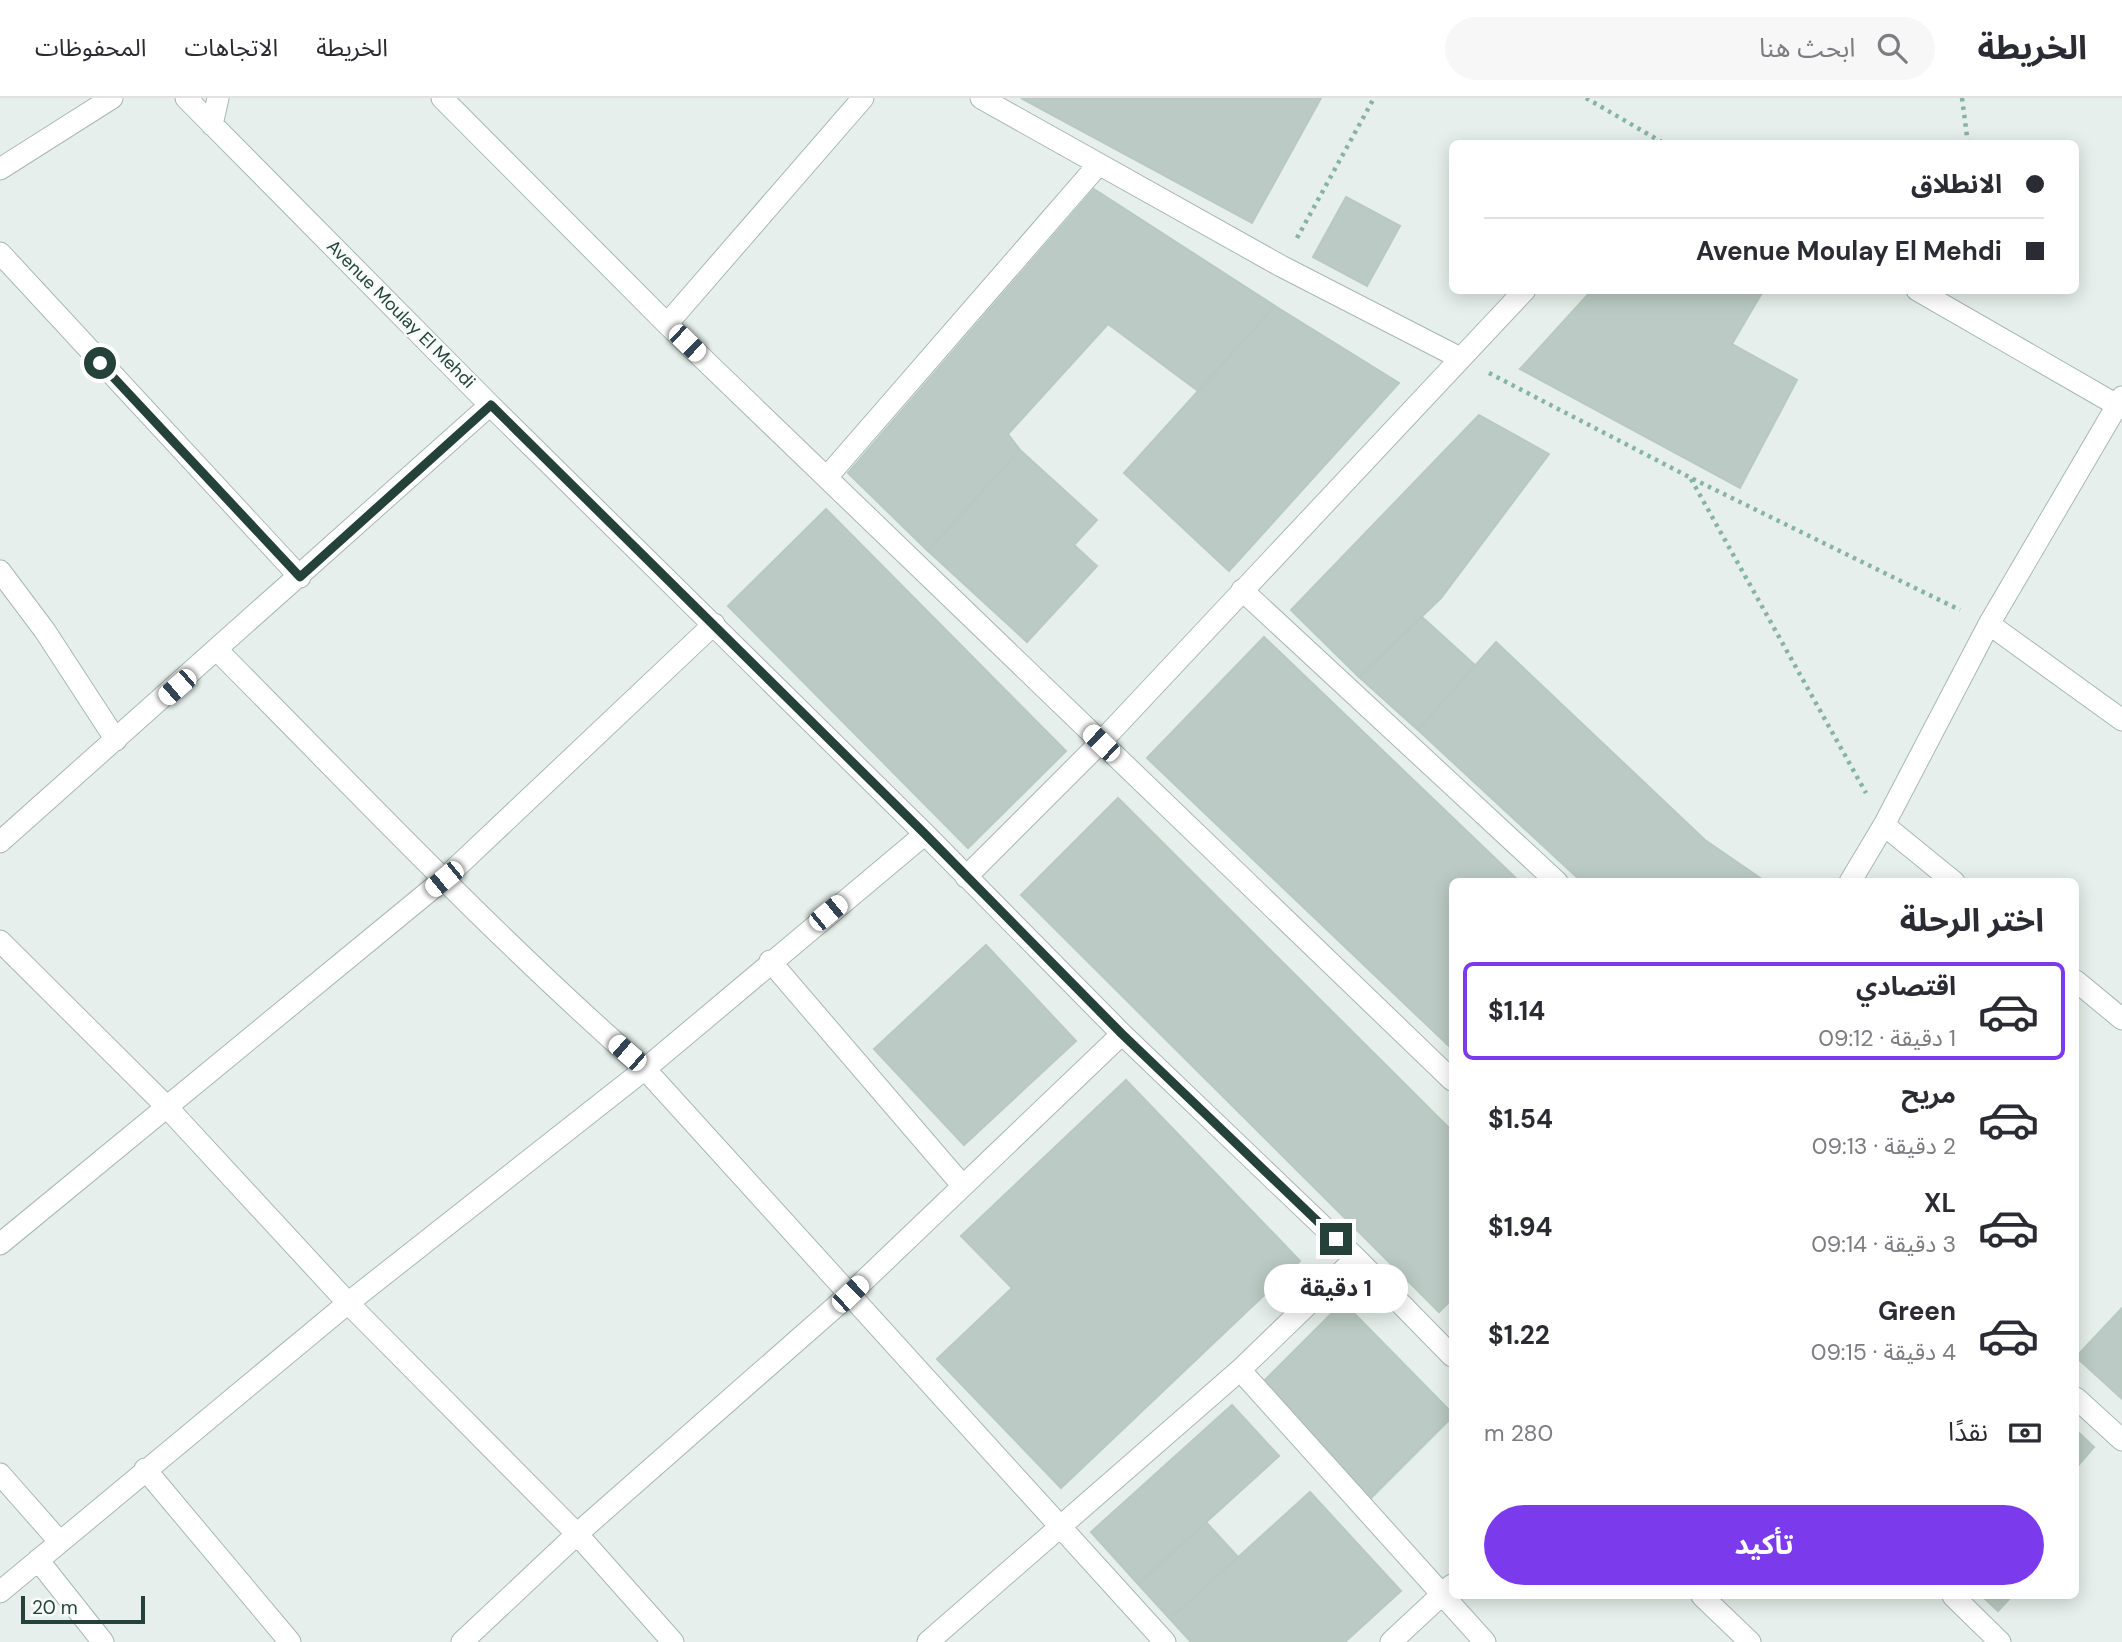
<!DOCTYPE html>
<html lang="ar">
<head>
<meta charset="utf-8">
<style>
  body { margin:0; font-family:"DM Sans","Noto Sans Arabic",sans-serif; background:#f7f7f7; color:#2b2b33; direction:rtl; height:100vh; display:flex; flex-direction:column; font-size:26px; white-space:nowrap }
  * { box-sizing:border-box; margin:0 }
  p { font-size:23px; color:#7c7c81 }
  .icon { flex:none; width:38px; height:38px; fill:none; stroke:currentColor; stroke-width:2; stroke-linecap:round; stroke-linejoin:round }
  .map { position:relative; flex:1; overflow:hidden; direction:ltr }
  .sheet { position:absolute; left:1449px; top:780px; width:630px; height:721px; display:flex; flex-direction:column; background:#fff; border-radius:10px; box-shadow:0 4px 18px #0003; direction:rtl }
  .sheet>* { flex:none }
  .hud { position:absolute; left:1449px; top:42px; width:630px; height:154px; border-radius:10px; box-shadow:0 4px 18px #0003; direction:rtl; display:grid; align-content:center; height:154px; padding:0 35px; background:#fff }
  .scale { position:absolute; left:21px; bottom:18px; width:124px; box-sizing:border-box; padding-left:7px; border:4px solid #24423a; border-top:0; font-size:19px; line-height:24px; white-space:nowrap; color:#24423a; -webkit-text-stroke:5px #f7fbf9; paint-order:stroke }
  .end { position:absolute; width:32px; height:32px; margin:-16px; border:9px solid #24423a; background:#fff; box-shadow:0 0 0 4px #fff }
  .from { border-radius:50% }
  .bubble { position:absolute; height:49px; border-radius:24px; background:#fff; box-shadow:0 4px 18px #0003; font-size:23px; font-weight:700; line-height:49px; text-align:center; direction:rtl }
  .car { position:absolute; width:21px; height:42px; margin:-21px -10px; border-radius:9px; box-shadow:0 0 5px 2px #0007; background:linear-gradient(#fff 24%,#345 0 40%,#fff 0 76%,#345 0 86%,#fff 0) }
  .hud b { display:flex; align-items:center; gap:24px; height:66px; font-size:26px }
  .hud b+b { border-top:2px solid #e1e1e2 }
  .hud i { width:18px; height:18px; background:#2b2b33 }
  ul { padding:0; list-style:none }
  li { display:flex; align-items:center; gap:21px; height:98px; margin:0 14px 10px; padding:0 21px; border:4px solid transparent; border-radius:10px }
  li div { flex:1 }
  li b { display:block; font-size:26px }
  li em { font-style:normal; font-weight:700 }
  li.on { border-color:#7c3aed }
  li>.icon { width:63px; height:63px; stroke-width:1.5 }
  h2 { padding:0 35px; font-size:32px; line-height:84px }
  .pay { display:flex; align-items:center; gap:18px; height:77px; padding:0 35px; font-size:26px }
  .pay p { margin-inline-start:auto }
  .cta { display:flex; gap:14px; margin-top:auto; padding:14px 35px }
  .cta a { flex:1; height:80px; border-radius:42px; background:#7c3aed; color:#fff; font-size:28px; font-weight:700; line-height:80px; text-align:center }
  header { display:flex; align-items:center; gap:42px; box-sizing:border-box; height:98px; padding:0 35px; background:#fff; border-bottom:2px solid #e1e1e2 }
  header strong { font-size:33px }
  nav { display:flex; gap:38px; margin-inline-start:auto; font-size:24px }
  .search { width:490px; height:63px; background:#f7f7f7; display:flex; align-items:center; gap:18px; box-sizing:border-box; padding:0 24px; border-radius:38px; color:#7c7c81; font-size:26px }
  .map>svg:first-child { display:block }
</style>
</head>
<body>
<header>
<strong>الخريطة</strong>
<div class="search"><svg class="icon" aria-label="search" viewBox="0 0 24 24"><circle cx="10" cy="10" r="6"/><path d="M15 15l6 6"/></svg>ابحث هنا</div>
<nav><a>الخريطة</a><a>الاتجاهات</a><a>المحفوظات</a></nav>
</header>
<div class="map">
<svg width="2122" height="1544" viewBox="0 0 2122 1544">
  <rect width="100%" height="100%" fill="#e6efeb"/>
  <path fill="#bbcac4" stroke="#b8c9c2" stroke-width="2" d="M1021,0H1321L1252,125Z
    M1094,91L1275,208L1198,293L1108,226L1008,336L1020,352L928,453L848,375Z
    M1346,99L1400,128L1367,188L1313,159Z
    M1592,192L1763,193L1732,246L1797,282L1740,390L1520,271Z
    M1275,208L1399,285L1229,473L1124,375Z
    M1479,317L1549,356L1441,500L1359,579L1291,512Z
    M1020,352L1097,422L1074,447L1097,468L1027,544L928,453Z
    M826,411L1066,653L968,750L728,508Z
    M1422,519L1475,567L1418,632L1359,579Z
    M1264,539L1520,784H1452V951L1147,660Z
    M1496,544L1705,742L1766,784H1582L1418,632Z
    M1118,700L1452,1033V1201L1439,1214L1021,797Z
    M986,847L1076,943L964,1047L874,951Z
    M1126,982L1300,1163L1061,1390L937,1261L1012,1190L961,1138Z
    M1343,1204L1452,1315V1319L1370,1401L1258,1289Z
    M2122,1210V1301L2076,1259Z
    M1232,1307L1279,1358L1138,1486L1091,1434Z
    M2076,1332L2094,1349L2076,1370Z
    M1310,1394L1401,1493L1345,1544H1191L1170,1521Z
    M1206,1424L1238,1459L1170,1521L1138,1486Z
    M1982,1498H2012L1998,1513Z"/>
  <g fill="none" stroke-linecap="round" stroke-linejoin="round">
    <g stroke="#a8b8b2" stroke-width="23">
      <path id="minor" d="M186,0L490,307L925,736L1122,936L1356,1160L1452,1258
        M442,0L667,226L1452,982
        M981,0L1281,168L1460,260
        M212,27L218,0
        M0,71L112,0
        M0,155L300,479
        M1917,192L2122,310
        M667,226L863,0
        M827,379L1098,67
        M0,473L45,533L116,642
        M1242,492L1557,784
        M1989,526L2122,622
        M218,553C358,694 495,839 645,971L1165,1544
        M1884,727L1954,784
        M0,744L490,307
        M966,779L1101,644L1525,192
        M1850,784L1884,727L1989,526L2122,299
        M0,843L165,1007L348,1205L577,1436L673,1544
        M770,863L962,1087
        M2076,883L2122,921
        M0,1146L444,781L714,526
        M1240,1272L1485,1544
        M2076,1300L2122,1342
        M145,1371L290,1544
        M0,1376L59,1443
        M38,1462L103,1544
        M0,1494L348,1205L645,971L925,736
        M1702,1498L1750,1544
        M1953,1498L2000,1544
        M462,1544L577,1436L850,1196L1122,936
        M928,1544L1240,1272L1356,1160
        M1391,1544L1452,1487"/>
    </g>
    <path stroke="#86b3a5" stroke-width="4.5" stroke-dasharray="3.5 5" stroke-linecap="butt" d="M1586,0L1665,46
      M1962,0L1968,46
      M1297,140L1374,0
      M1489,275L1691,380L1960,512
      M1691,381L1866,695"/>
    <use href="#minor" stroke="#fff" stroke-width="21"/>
  </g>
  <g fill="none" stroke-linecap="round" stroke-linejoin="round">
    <path stroke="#24423a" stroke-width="9" d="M100,265L300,479L491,307L925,736L1122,936L1336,1141"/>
  </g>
  <g text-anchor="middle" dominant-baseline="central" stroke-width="5" stroke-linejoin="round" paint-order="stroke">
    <g font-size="18" fill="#24423a" stroke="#f7fbf9">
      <text transform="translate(401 216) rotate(45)">Avenue Moulay El Mehdi</text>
    </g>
  </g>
</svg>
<div class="scale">20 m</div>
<i class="end from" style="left:100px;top:265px"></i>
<i class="end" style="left:1336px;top:1141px"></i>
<div class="bubble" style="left:1264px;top:1166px;width:144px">1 دقيقة</div>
<i class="car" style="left:687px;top:245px;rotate:134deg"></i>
<i class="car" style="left:177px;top:589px;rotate:229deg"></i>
<i class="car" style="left:1101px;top:645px;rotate:314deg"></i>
<i class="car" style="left:444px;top:781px;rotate:231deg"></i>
<i class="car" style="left:828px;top:815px;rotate:51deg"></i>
<i class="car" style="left:627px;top:955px;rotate:311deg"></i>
<i class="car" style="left:850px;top:1196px;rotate:46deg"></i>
<div class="hud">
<b><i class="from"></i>الانطلاق</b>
<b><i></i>Avenue Moulay El Mehdi</b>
</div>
<section class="sheet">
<h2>اختر الرحلة</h2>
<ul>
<li class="on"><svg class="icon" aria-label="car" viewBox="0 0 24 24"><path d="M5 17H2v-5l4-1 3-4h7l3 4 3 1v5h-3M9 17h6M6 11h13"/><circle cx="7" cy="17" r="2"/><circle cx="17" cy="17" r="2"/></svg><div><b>اقتصادي</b><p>1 دقيقة · 09:12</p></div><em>$1.14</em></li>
<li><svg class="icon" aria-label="car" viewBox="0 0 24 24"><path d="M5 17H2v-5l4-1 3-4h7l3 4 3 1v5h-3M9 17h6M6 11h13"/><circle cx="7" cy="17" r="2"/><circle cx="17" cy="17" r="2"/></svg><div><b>مريح</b><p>2 دقيقة · 09:13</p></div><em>$1.54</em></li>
<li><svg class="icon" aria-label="car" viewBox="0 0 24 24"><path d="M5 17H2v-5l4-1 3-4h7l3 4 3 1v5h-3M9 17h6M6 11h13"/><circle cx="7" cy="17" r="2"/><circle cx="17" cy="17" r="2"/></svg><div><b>XL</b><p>3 دقيقة · 09:14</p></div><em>$1.94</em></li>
<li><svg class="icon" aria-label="car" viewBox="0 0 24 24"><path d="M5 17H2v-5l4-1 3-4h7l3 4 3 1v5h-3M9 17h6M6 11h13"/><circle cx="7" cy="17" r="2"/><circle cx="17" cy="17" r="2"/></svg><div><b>Green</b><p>4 دقيقة · 09:15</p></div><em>$1.22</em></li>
</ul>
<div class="pay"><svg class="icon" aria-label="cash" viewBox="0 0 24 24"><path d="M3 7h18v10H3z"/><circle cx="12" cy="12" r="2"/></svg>نقدًا<p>280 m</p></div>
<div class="cta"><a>تأكيد</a></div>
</section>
</div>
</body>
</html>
